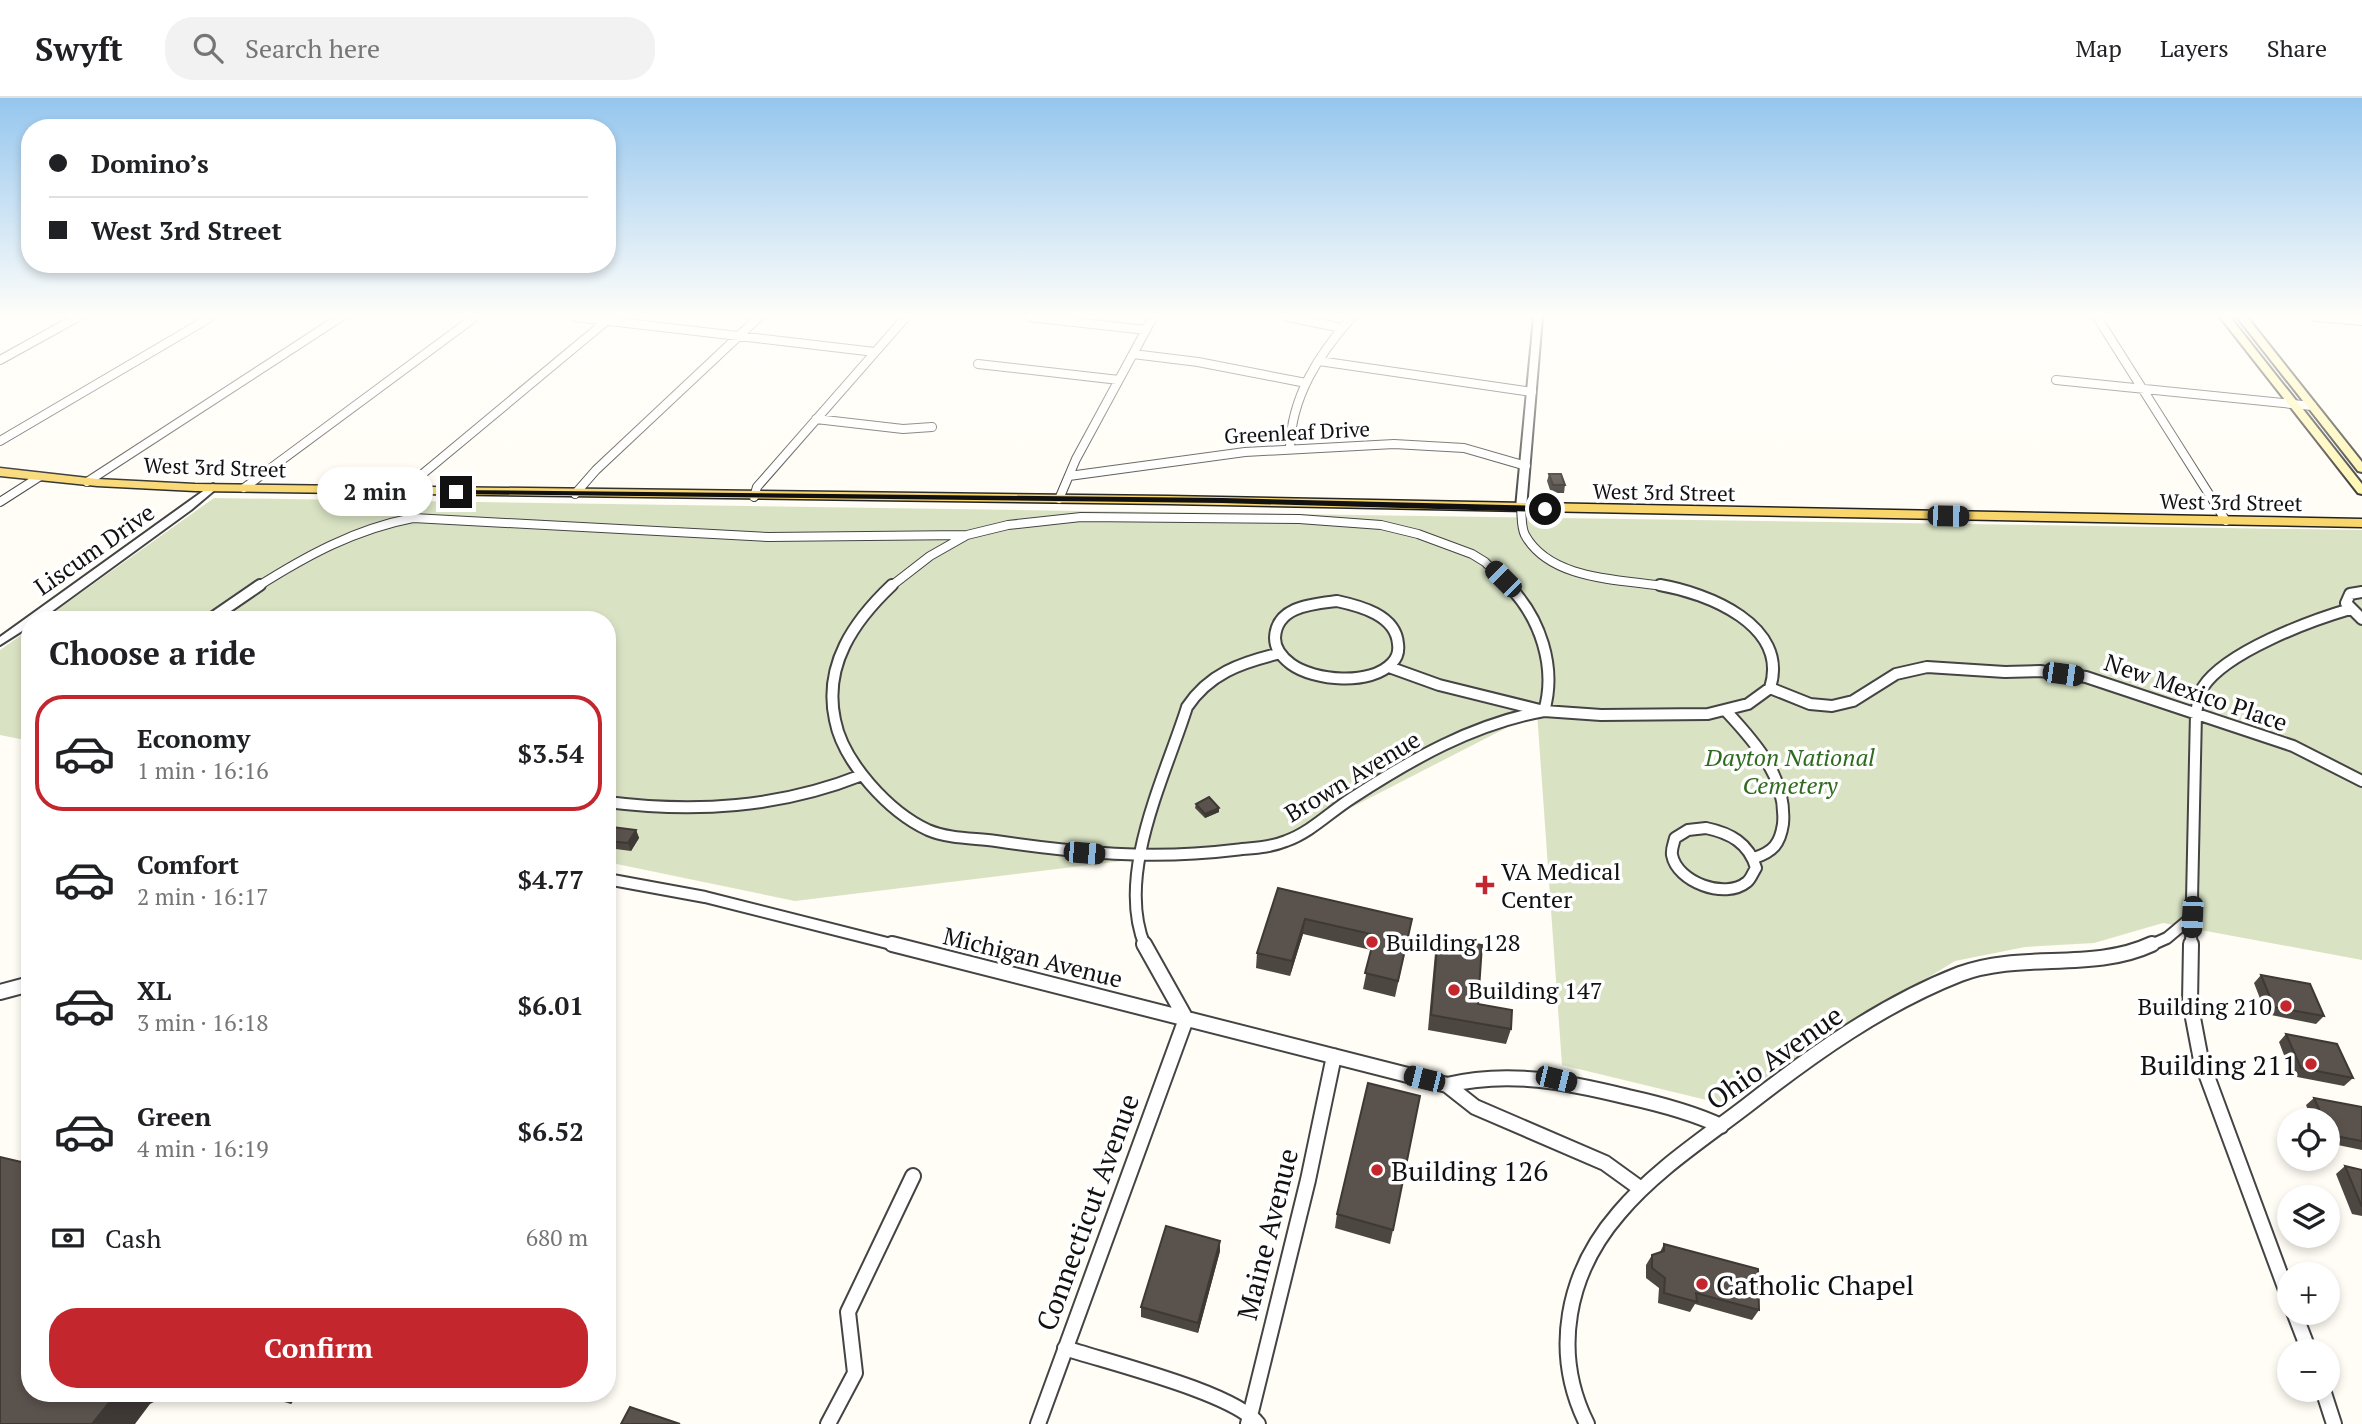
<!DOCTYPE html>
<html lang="en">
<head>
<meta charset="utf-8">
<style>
  body { margin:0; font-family:"PT Serif",serif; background:#f2f2f2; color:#202124; height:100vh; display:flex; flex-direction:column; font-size:26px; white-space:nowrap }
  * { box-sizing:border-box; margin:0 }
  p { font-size:23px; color:#757577 }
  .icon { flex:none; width:38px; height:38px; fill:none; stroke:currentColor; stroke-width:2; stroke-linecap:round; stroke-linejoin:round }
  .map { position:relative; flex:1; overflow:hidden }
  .side { position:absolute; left:21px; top:513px; width:595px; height:791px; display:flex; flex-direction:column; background:#fff; border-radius:28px; box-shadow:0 4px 10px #0003 }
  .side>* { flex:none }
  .hud { position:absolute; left:21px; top:21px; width:595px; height:154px; border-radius:28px; box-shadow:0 4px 10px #0003; display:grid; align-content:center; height:154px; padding:0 28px; background:#fff }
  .tools { position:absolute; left:2277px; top:1010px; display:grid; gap:14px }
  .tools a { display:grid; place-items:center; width:63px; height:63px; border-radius:50%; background:#fff; box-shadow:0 4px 10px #0003; font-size:35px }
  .end { position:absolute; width:32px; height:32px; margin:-16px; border:9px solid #111; background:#fff; box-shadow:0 0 0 4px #fff }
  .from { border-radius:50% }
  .bubble { position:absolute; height:49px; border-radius:24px; background:#fff; box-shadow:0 4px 10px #0003; font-size:23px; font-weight:700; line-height:49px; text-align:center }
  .car { position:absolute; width:21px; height:42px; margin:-21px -10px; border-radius:9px; box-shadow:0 0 5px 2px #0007; background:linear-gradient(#222 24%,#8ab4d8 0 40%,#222 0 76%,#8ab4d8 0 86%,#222 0) }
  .hud b { display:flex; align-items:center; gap:24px; height:66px; font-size:26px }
  .hud b+b { border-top:2px solid #e0e0e0 }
  .hud i { width:18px; height:18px; background:#202124 }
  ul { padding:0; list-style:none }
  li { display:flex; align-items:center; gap:21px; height:116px; margin:0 14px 10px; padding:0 14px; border:4px solid transparent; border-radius:28px }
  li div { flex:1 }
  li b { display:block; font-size:26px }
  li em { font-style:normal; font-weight:700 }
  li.active { border-color:#c4262e }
  li>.icon { width:63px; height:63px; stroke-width:1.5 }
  h2 { padding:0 28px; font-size:32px; line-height:84px }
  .pay { display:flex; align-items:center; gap:18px; height:77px; padding:0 28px; font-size:26px }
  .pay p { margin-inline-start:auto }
  .action { display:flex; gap:14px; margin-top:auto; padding:14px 28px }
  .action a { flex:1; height:80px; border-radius:28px; background:#c4262e; color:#fff; font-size:28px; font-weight:700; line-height:80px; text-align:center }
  header { display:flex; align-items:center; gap:42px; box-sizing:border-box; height:98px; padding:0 35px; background:#fff; border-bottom:2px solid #e0e0e0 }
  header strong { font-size:33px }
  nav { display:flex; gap:38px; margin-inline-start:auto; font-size:24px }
  .search { width:490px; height:63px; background:#f2f2f2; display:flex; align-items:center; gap:18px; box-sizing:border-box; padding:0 24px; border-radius:28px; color:#757577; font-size:26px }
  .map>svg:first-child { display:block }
</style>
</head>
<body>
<header>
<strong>Swyft</strong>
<div class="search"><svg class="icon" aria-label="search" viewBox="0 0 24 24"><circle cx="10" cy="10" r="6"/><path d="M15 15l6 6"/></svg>Search here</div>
<nav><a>Map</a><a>Layers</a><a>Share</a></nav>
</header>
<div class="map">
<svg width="2362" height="1326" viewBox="0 0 2362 1326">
  <rect width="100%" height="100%" fill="#fffdf5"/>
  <path fill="#d9e3c4" d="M214,400L2362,432V862L2163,825L2094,845L2025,849L1955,863L1723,1006L1562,967L1537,614L1286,743L795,803L607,764V522H43Z
    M30,531V643L0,637V552Z"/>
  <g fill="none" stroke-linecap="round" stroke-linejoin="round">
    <g stroke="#444" stroke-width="10">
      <path id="minor-far2" d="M575,219L875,254
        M1029,219L1146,232
        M1288,219L1342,230
        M2097,219L2226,423
        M2316,219L2362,223
        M1133,256L1198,264L1306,285
        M0,262L78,219
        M1319,263L1532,294
        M978,266L1119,282
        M2056,282L2312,308
        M816,321L903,331L932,329
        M0,343L211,219
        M1290,350C1291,299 1319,256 1352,219
        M1069,378L1245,354L1394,346L1464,350L1526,368
        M87,384L341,219
        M244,390L475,219
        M402,393L610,220
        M575,396L596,372L759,219
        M754,399L757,389L906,219
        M1059,401L1076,361L1153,219
        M0,404L39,379
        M1521,410C1522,419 1521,429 1525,437C1551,484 1624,481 1670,489
        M257,489C306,458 355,431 413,420L768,439L967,437L1008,427L1081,419L1299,421L1381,427L1418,436L1472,456L1485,464L1510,489
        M890,489L930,458L967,437"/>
    </g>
    <g stroke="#444" stroke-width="14">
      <path id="minor-far1" d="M892,487C854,523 823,567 835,622C843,664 889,714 928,732C949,741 974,740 996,743C1076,755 1153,762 1234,752C1251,750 1269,750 1286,743C1311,734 1330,714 1352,700C1412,661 1473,626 1544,613
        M1508,487C1540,519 1557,569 1544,613
        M2362,494L2350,496L2346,505L2362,521
        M1337,503C1360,508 1396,517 1398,546C1399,553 1397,560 1392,565C1371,588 1314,583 1291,566C1283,560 1275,551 1275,540C1276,508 1313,506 1337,503Z
        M209,522L260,487
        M1389,569L1439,587L1544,613L1601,617L1708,616L1748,606L1770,590C1790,527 1707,495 1660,487
        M1770,590L1810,606L1832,608L1853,603L1896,576L1927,569L2005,574L2040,573L2086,579L2293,648L2362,683
        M1726,613C1756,645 1787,680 1783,726C1780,746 1773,754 1754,760
        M607,704C695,715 779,710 862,677
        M1706,730C1730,735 1749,745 1756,770C1753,774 1751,781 1747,784C1725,802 1677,784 1672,757C1671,751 1674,745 1675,740L1688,732Z
        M607,781L705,799L899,848
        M1145,848C1115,777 1165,679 1187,609C1209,576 1240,565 1277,556
        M2149,848L2167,840L2192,819
        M2191,848L2196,615C2198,607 2198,596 2203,589C2226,554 2309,523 2350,511"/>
    </g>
    <g stroke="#444" stroke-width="18">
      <path id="minor" d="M892,846L1447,987L1475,1009L1605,1065L1641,1091
        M2191,846L2190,904L2201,962L2289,1200
        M0,894L30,886
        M1447,987C1509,972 1567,984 1628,999C1660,1006 1691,1014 1721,1028
        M2294,1214L2309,1253
        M1065,1250C1107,1264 1235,1295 1258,1326
        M2323,1292L2334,1326
        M828,1326L855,1275L848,1214L913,1078
        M1038,1326L1186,921L1144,846
        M1248,1326L1308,1082L1334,958
        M1587,1326C1551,1254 1567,1175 1619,1115C1655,1072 1705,1040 1749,1006C1813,956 1883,906 1960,876C2022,853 2092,874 2152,846"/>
    </g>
    <g stroke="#444" stroke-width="4">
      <path id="tertiary" d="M1534,219H1542L1526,410L1521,413L1516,410Z
        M213,386L218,389L216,391L191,412L40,522H30V528L0,547V539Z"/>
    </g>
    <g stroke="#333" stroke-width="4">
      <path id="secondary" d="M2220,219H2230L2362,386V396L2358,395Z
        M2237,219H2247L2362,364V374L2358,373Z"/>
    </g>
    <g stroke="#222" stroke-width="3">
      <path id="primary" d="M0,370L97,381L195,386L1168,398L2362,421V429L1168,406L195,393L97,388L0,378Z"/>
    </g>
    <use href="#minor-far2" stroke="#fff" stroke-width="8"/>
    <use href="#minor-far1" stroke="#fff" stroke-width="10"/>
    <use href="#minor" stroke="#fff" stroke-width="14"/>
    <use href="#tertiary" fill="#fff" fill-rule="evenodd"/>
    <use href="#secondary" fill="#fff6b0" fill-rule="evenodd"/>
    <use href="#primary" fill="#f9d66b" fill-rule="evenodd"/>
  </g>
  <path fill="#4d4742" d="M1549,376L1565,387L1564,395H1551L1547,383Z
    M1196,706L1219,714L1205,720L1195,710Z
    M636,732L639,740L631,753L608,750L607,738Z
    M1278,790L1412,821L1395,899L1363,891L1371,852L1303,836L1290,878L1256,870L1257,855Z
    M1438,839L1478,906L1511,931L1506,946L1428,932L1435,855Z
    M2261,877L2324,918L2316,926L2266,916L2254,885Z
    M2286,936L2353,980L2344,988L2292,978L2279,944Z
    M2314,1000L2362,1009V1052L2328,1045V1022H2312L2306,1007Z
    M2345,1068L2362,1072V1118L2352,1116L2336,1076Z
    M1337,1116L1393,1132L1390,1146L1335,1130Z
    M1664,1146L1759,1212L1752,1222L1695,1206L1690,1214L1658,1205L1659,1190L1646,1180V1167L1652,1157L1660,1154Z
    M1220,1153L1198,1235L1141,1219V1209Z
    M253,1295H299L291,1306Z"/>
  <path fill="#3f3936" d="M1219,710V714L1205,720V716Z
    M636,732L639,740L631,753L628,745Z
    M1305,821L1303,836L1290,878L1292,863Z
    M1220,1143V1153L1198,1235V1225Z
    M117,1295H171L150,1306L135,1326H92Z
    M277,1295H299L291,1306Z"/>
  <path fill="#5a524d" stroke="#3f3936" stroke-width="2" d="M1549,376H1561L1565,387H1553Z
    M1209,699L1219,710L1205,716L1196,706Z
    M612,729L636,732L628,745L607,743V738Z
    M1278,790L1412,821L1398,883L1365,875L1375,837L1305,821L1292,863L1257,855Z
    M1438,839L1482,847L1478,906L1512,912L1511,931L1431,917Z
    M2261,877L2310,886L2324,918L2274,909Z
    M2286,936L2337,946L2353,980L2301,970Z
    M1368,985L1420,998L1393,1132L1337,1116Z
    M2314,1000L2362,1009V1043L2330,1037L2328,1031V1022H2324Z
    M0,1059L30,1066V1295H117L92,1326H0Z
    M2345,1068L2362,1072V1109Z
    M1166,1128L1220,1143L1198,1225L1141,1209Z
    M1664,1146L1758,1171L1759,1212L1696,1195L1697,1204L1664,1195L1665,1180L1652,1170V1157L1664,1153Z
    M630,1309L680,1326H621Z"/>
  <linearGradient id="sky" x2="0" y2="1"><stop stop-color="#95c6ee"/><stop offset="0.54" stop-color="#fffefa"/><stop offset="1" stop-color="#fffefa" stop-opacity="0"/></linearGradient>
  <rect width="2362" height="404" fill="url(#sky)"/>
  <path fill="#111" d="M452,392L1222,400L1545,408L1549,411L1545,414L1222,405L456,396H452Z"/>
  <g fill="#c4262e" stroke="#fff" stroke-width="2.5">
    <path d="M1481.5 776.5h7v7h7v7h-7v7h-7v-7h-7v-7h7z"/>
    <circle cx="1372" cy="844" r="7"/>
    <circle cx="1454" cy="892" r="7"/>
    <circle cx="2286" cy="908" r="7"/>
    <circle cx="2311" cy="966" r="7"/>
    <circle cx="1377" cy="1072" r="7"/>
    <circle cx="1702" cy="1186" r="7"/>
  </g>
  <g text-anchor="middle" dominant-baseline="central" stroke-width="7" stroke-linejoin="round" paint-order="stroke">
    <g font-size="21" fill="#111" stroke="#fff">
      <text transform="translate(1297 334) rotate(-3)">Greenleaf Drive</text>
      <text transform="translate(215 369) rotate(2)">West 3rd Street</text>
      <text transform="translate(1664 394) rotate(1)">West 3rd Street</text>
      <text transform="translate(2231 404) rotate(1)">West 3rd Street</text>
    </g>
    <g font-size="24" fill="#111" stroke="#fff">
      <text transform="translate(94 451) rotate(-35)">Liscum Drive</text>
      <text transform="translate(2196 594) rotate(19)">New Mexico Place</text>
      <text transform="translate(1352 678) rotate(-31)">Brown Avenue</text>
      <text transform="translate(1033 859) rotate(14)">Michigan Avenue</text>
    </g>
    <g font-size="24" font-style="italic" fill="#2f6b1f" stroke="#fff">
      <text x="1790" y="659">Dayton National<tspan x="1790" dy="28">Cemetery</tspan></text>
    </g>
    <g font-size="24" fill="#111" stroke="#fff" text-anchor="start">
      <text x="1501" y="773">VA Medical<tspan x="1501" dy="28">Center</tspan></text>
      <text x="1386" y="844">Building 128</text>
      <text x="1468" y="892">Building 147</text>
      <text x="2272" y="908" text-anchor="end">Building 210</text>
    </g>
    <g font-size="28" fill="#111" stroke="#fff">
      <text transform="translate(1774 959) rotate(-35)">Ohio Avenue</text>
      <text transform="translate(1087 1114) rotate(-70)">Connecticut Avenue</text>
      <text transform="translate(1267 1136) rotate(-76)">Maine Avenue</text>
    </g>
    <g font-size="28" fill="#111" stroke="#fff" text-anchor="start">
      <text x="2297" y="966" text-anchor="end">Building 211</text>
      <text x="1391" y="1072">Building 126</text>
      <text x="1716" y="1186">Catholic Chapel</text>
    </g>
  </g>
</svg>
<div class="tools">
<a><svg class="icon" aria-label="locate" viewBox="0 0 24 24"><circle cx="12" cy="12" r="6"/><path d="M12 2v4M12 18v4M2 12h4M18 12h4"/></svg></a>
<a><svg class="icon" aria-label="layers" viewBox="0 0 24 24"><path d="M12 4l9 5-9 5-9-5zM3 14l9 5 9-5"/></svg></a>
<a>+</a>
<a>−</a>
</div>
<i class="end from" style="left:1545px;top:411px"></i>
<i class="end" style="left:456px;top:394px"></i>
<div class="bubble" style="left:317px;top:369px;width:116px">2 min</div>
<i class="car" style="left:1948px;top:418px;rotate:91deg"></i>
<i class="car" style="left:1503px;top:481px;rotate:315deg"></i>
<i class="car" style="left:2063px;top:576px;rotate:98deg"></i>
<i class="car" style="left:1084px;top:755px;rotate:95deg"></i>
<i class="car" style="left:2192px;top:819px;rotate:183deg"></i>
<i class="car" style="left:1424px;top:981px;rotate:284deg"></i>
<i class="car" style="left:1556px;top:981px;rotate:104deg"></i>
<div class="hud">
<b><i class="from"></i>Domino’s</b>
<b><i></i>West 3rd Street</b>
</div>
<section class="side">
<h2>Choose a ride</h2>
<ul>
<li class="active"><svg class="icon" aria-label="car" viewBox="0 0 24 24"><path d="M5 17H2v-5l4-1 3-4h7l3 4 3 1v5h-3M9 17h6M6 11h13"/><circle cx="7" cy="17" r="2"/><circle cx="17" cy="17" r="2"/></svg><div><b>Economy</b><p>1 min · 16:16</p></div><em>$3.54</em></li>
<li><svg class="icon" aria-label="car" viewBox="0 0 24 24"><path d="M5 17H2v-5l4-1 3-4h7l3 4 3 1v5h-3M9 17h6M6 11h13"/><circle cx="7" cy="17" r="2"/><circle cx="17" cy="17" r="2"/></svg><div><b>Comfort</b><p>2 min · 16:17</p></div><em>$4.77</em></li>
<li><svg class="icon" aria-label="car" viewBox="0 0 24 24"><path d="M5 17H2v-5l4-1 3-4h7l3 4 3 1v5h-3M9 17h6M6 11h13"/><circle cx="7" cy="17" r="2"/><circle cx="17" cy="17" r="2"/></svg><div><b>XL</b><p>3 min · 16:18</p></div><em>$6.01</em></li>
<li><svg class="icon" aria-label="car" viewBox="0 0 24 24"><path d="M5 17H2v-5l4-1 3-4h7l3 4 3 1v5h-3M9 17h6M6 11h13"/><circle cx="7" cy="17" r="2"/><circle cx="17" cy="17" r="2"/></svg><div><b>Green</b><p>4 min · 16:19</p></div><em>$6.52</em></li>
</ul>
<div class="pay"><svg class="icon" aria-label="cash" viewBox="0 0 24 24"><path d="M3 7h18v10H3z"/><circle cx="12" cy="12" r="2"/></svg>Cash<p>680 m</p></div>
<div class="action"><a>Confirm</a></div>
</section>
</div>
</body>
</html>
